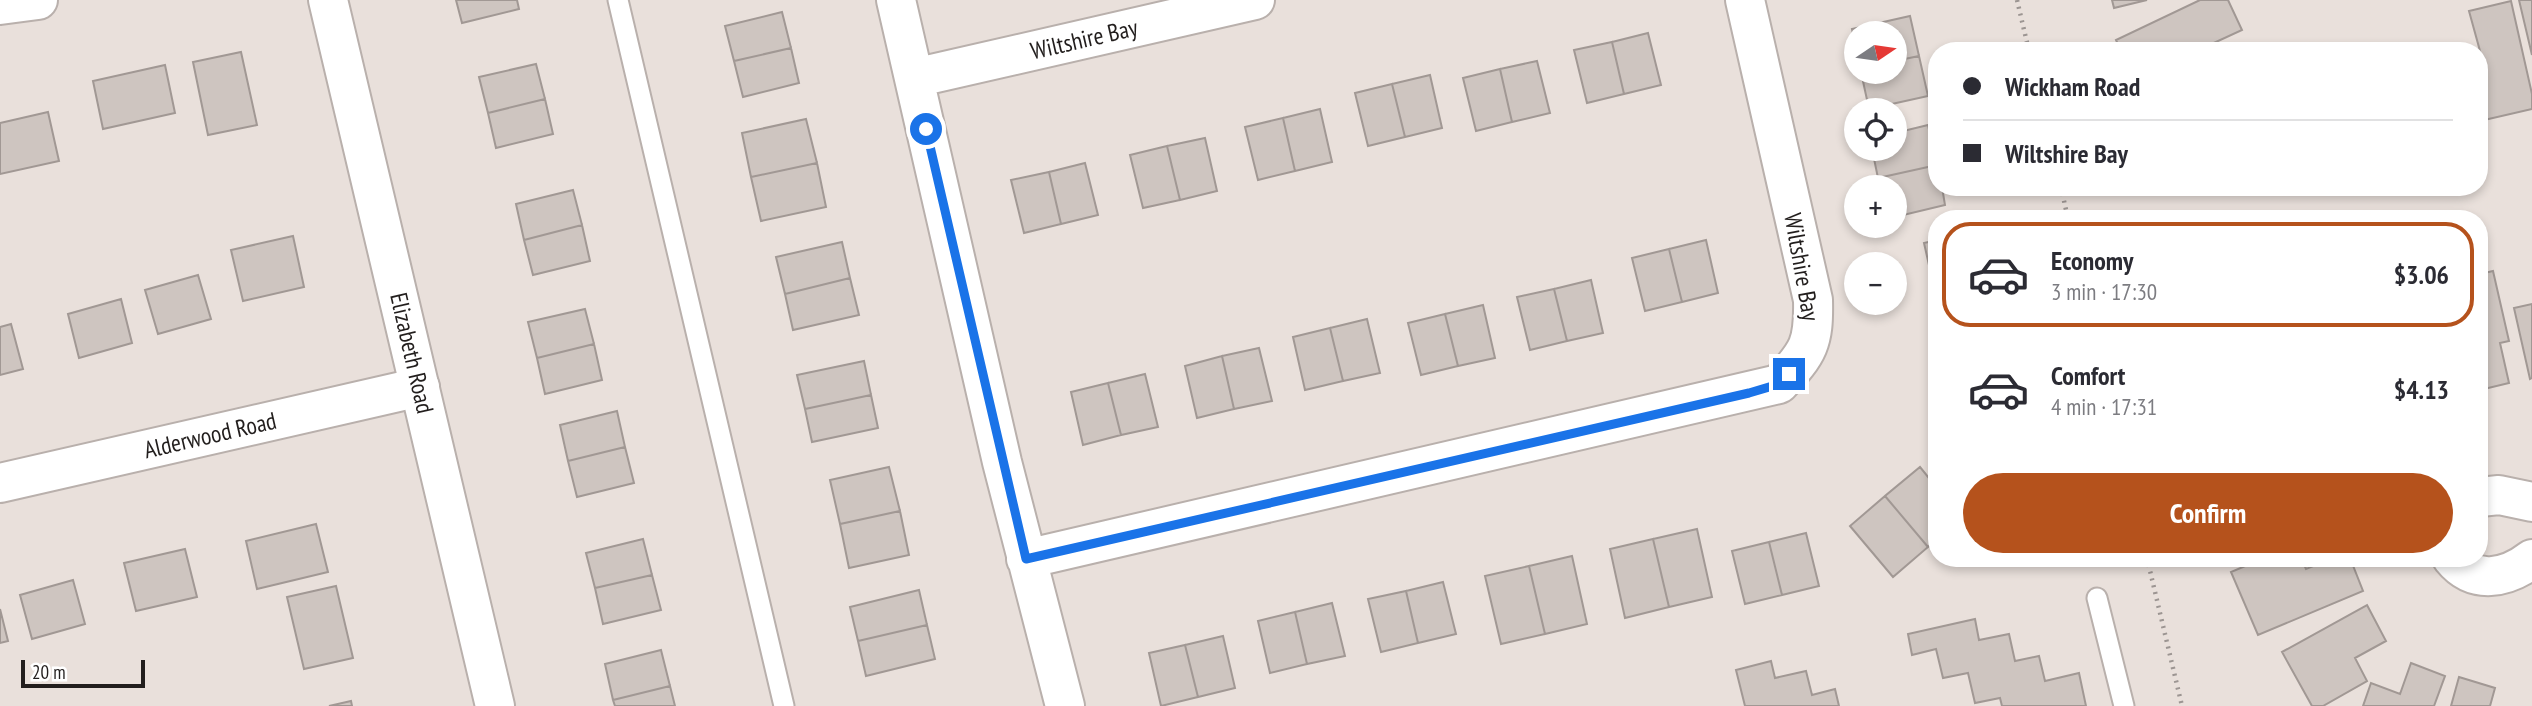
<!DOCTYPE html>
<html lang="en">
<head>
<meta charset="utf-8">
<style>
  body { margin:0; font-family:"PT Sans Narrow",sans-serif; background:#f7f7f7; color:#2b2b33; height:100vh; display:flex; flex-direction:column; font-size:26px; white-space:nowrap }
  * { box-sizing:border-box; margin:0 }
  p { font-size:23px; color:#7c7c81 }
  .icon { flex:none; width:38px; height:38px; fill:none; stroke:currentColor; stroke-width:2; stroke-linecap:round; stroke-linejoin:round }
  .map { position:relative; flex:1; overflow:hidden }
  .details { position:absolute; left:1928px; top:210px; width:560px; height:357px; display:flex; flex-direction:column; background:#fff; border-radius:28px; box-shadow:0 4px 10px #0003 }
  .details>* { flex:none }
  .hud { position:absolute; left:1928px; top:42px; width:560px; height:154px; border-radius:28px; box-shadow:0 4px 10px #0003; display:grid; align-content:center; height:154px; padding:0 35px; background:#fff }
  .needle { width:46px; rotate:77deg }
  .controls { position:absolute; left:1844px; top:21px; display:grid; gap:14px }
  .controls a { display:grid; place-items:center; width:63px; height:63px; border-radius:50%; background:#fff; box-shadow:0 4px 10px #0003; font-size:35px }
  .scale { position:absolute; left:21px; bottom:18px; width:124px; box-sizing:border-box; padding-left:7px; border:4px solid #221e1d; border-top:0; font-size:19px; line-height:24px; white-space:nowrap; color:#221e1d; -webkit-text-stroke:5px #fff; paint-order:stroke }
  .end { position:absolute; width:32px; height:32px; margin:-16px; border:9px solid #1a73e8; background:#fff; box-shadow:0 0 0 4px #fff }
  .from { border-radius:50% }
  .hud b { display:flex; align-items:center; gap:24px; height:66px; font-size:26px }
  .hud b+b { border-top:2px solid #e1e1e2 }
  .hud i { width:18px; height:18px; background:#2b2b33 }
  ul { padding:12px 0 0; list-style:none }
  li { display:flex; align-items:center; gap:21px; height:105px; margin:0 14px 10px; padding:0 21px; border:4px solid transparent; border-radius:28px }
  li div { flex:1 }
  li b { display:block; font-size:26px }
  li em { font-style:normal; font-weight:700 }
  li.active { border-color:#b5521c }
  li>.icon { width:63px; height:63px; stroke-width:1.5 }
  .action { display:flex; gap:14px; margin-top:auto; padding:14px 35px }
  .action a { flex:1; height:80px; border-radius:42px; background:#b5521c; color:#fff; font-size:28px; font-weight:700; line-height:80px; text-align:center }
  .map>svg:first-child { display:block }
</style>
</head>
<body>
<div class="map">
<svg width="2532" height="706" viewBox="0 0 2532 706">
  <rect width="100%" height="100%" fill="#e9e0db"/>
  <path fill="#cec5c0" stroke="#a19894" stroke-width="2" d="M456,0H517L519,9L462,23Z
    M2112,0H2147L2114,8Z
    M2200,0H2228L2242,30L2205,47L2207,51H2121L2116,40Z
    M2519,0H2532V55Z
    M2511,1L2532,94V109L2480,121V51L2469,11Z
    M782,12L791,48L734,61L725,26Z
    M1910,16L1919,56L1895,61V33H1857V53L1852,29Z
    M1648,33L1661,85L1624,94L1612,42Z
    M1612,42L1624,94L1587,103L1574,50Z
    M791,48L799,83L743,97L734,61Z
    M241,52L257,125L208,135L193,62Z
    M1919,56L1928,96L1869,109L1861,72H1895V61Z
    M1537,61L1550,113L1512,122L1500,69Z
    M536,64L545,99L488,113L479,77Z
    M165,65L175,113L103,129L93,81Z
    M1500,69L1512,122L1476,131L1463,78Z
    M1430,75L1442,128L1405,137L1392,84Z
    M1392,84L1405,137L1368,146L1355,93Z
    M545,99L553,134L496,148L488,113Z
    M1320,109L1332,162L1295,171L1283,118Z
    M48,112L59,161L0,174V123Z
    M1283,118L1295,171L1258,180L1245,127Z
    M806,119L817,163L751,177L742,133Z
    M1928,125L1937,165L1878,178L1872,149H1895V133Z
    M1205,138L1217,191L1180,200L1167,146Z
    M1167,146L1180,200L1143,208L1130,155Z
    M817,163L826,207L761,221L751,177Z
    M1085,163L1098,215L1061,224L1049,172Z
    M1937,165V187H1942L1945,205L1895,217V187H1880L1878,178Z
    M1049,172L1061,224L1024,233L1011,180Z
    M573,190L582,225L524,240L516,204Z
    M582,225L590,261L533,275L524,240Z
    M293,236L304,287L243,301L231,250Z
    M1706,240L1718,293L1682,302L1669,249Z
    M1937,240V282L1933,283L1924,243Z
    M842,242L850,278L785,294L776,257Z
    M1669,249L1682,302L1645,311L1632,258Z
    M2493,271L2509,341L2500,343L2509,383L2480,390V274Z
    M198,275L211,319L158,334L145,290Z
    M850,278L859,315L793,330L785,294Z
    M1591,280L1603,333L1567,341L1554,289Z
    M1554,289L1567,341L1530,350L1517,297Z
    M121,299L132,343L79,358L68,314Z
    M2532,304V378L2530,379L2514,308Z
    M1483,305L1495,358L1458,366L1445,314Z
    M585,309L594,344L537,358L528,322Z
    M1445,314L1458,366L1421,375L1408,323Z
    M1367,319L1380,373L1343,381L1330,328Z
    M11,324L23,369L0,375V327Z
    M1330,328L1343,381L1305,390L1293,337Z
    M594,344L602,380L545,394L537,358Z
    M1259,348L1272,401L1234,409L1222,356Z
    M1222,356L1234,409L1197,418L1185,366Z
    M864,361L871,395L805,409L797,375Z
    M1145,374L1158,427L1121,435L1108,383Z
    M1108,383L1121,435L1083,445L1071,392Z
    M871,395L878,428L812,442L805,409Z
    M617,411L625,447L568,461L560,425Z
    M625,447L634,483L577,497L568,461Z
    M889,467L900,511L840,524L830,480Z
    M1920,467L1937,488V539L1928,547L1885,496Z
    M1885,496L1928,547L1893,577L1850,526Z
    M900,511L909,555L849,568L840,524Z
    M316,524L328,572L257,589L246,541Z
    M1697,529L1712,597L1669,607L1653,539Z
    M1806,533L1819,586L1782,595L1769,542Z
    M643,539L652,575L595,588L586,553Z
    M1653,539L1669,607L1625,618L1610,549Z
    M1769,542L1782,595L1745,604L1732,551Z
    M185,549L197,597L136,611L124,563Z
    M1572,556L1587,624L1545,634L1529,566Z
    M2264,558H2301L2306,569L2333,558H2350L2363,591L2258,635L2231,572Z
    M1529,566L1545,634L1501,644L1485,576Z
    M652,575L661,610L603,624L595,588Z
    M73,580L85,624L32,639L20,595Z
    M1443,582L1456,634L1418,643L1406,591Z
    M336,586L353,658L304,669L287,597Z
    M919,590L927,625L858,641L850,607Z
    M1406,591L1418,643L1381,652L1368,599Z
    M1332,603L1345,656L1307,664L1295,612Z
    M2367,605L2386,641L2355,658L2367,681L2323,706H2312L2282,652Z
    M0,609L8,641L0,643Z
    M1295,612L1307,664L1270,673L1258,621Z
    M1975,619L1979,640L2009,634L2015,661L2039,656L2045,681L2079,673L2086,706H2002L2000,698L1975,703L1968,673L1943,678L1936,649L1912,655L1908,634Z
    M927,625L935,659L866,676L858,641Z
    M1223,636L1235,688L1198,697L1185,645Z
    M1185,645L1198,697L1161,706L1149,653Z
    M661,650L670,686L613,700L605,664Z
    M1771,661L1775,678L1806,671L1812,695L1835,689L1839,706H1745L1736,670Z
    M2411,663L2445,676L2434,706H2363L2371,683L2400,694Z
    M2459,677L2495,688L2490,706H2451Z
    M670,686L675,706H615L613,700Z
    M351,701L352,706H329Z"/>
  <g fill="none" stroke-linecap="round" stroke-linejoin="round">
    <g stroke="#b9b0ac" stroke-width="23">
      <path id="service" d="M618,0L784,706
        M2097,598L2124,706"/>
    </g>
    <g stroke="#b9b0ac" stroke-width="42">
      <path id="minor" d="M896,0L1002,462L1065,706
        M0,5L38,0
        M914,78L1255,0
        M0,483L420,387
        M2480,497L2499,495L2532,502
        M2452,558C2474,585 2506,579 2532,559
        M1026,559L1779,384C1809,352 1814,343 1813,300L1745,0"/>
    </g>
    <g stroke="#b9b0ac" stroke-width="42">
      <path id="tertiary" d="M328,0L495,706"/>
    </g>
    <path stroke="#9c9592" stroke-width="4.5" stroke-dasharray="2 5" stroke-linecap="butt" d="M2017,0L2029,51
      M2061,187L2068,219
      M2147,558L2182,706"/>
    <use href="#service" stroke="#fff" stroke-width="19"/>
    <use href="#minor" stroke="#fff" stroke-width="38"/>
    <use href="#tertiary" stroke="#fff" stroke-width="38"/>
  </g>
  <g fill="none" stroke-linecap="round" stroke-linejoin="round">
    <path stroke="#1a73e8" stroke-width="9" d="M926,129L1026,559L1749,393L1779,384L1789,374"/>
  </g>
  <g text-anchor="middle" dominant-baseline="central" stroke-width="7" stroke-linejoin="round" paint-order="stroke">
    <g font-size="24" fill="#221e1d" stroke="#fff">
      <text transform="translate(1084 39) rotate(-13)">Wiltshire Bay</text>
      <text transform="translate(1802 267) rotate(80)">Wiltshire Bay</text>
      <text transform="translate(412 353) rotate(77)">Elizabeth Road</text>
      <text transform="translate(210 435) rotate(-13)">Alderwood Road</text>
    </g>
  </g>
</svg>
<div class="controls">
<a><svg class="needle" viewBox="-14 -14 28 28"><path d="M0-13l5 13h-10z" fill="#e53935"/><path d="M0 13l5-13h-10z" fill="#7c7c81"/></svg></a>
<a><svg class="icon" aria-label="locate" viewBox="0 0 24 24"><circle cx="12" cy="12" r="6"/><path d="M12 2v4M12 18v4M2 12h4M18 12h4"/></svg></a>
<a>+</a>
<a>−</a>
</div>
<div class="scale">20 m</div>
<i class="end from" style="left:926px;top:129px"></i>
<i class="end" style="left:1789px;top:374px"></i>
<div class="hud">
<b><i class="from"></i>Wickham Road</b>
<b><i></i>Wiltshire Bay</b>
</div>
<section class="details">
<ul>
<li class="active"><svg class="icon" aria-label="car" viewBox="0 0 24 24"><path d="M5 17H2v-5l4-1 3-4h7l3 4 3 1v5h-3M9 17h6M6 11h13"/><circle cx="7" cy="17" r="2"/><circle cx="17" cy="17" r="2"/></svg><div><b>Economy</b><p>3 min · 17:30</p></div><em>$3.06</em></li>
<li><svg class="icon" aria-label="car" viewBox="0 0 24 24"><path d="M5 17H2v-5l4-1 3-4h7l3 4 3 1v5h-3M9 17h6M6 11h13"/><circle cx="7" cy="17" r="2"/><circle cx="17" cy="17" r="2"/></svg><div><b>Comfort</b><p>4 min · 17:31</p></div><em>$4.13</em></li>
</ul>
<div class="action"><a>Confirm</a></div>
</section>
</div>
</body>
</html>
